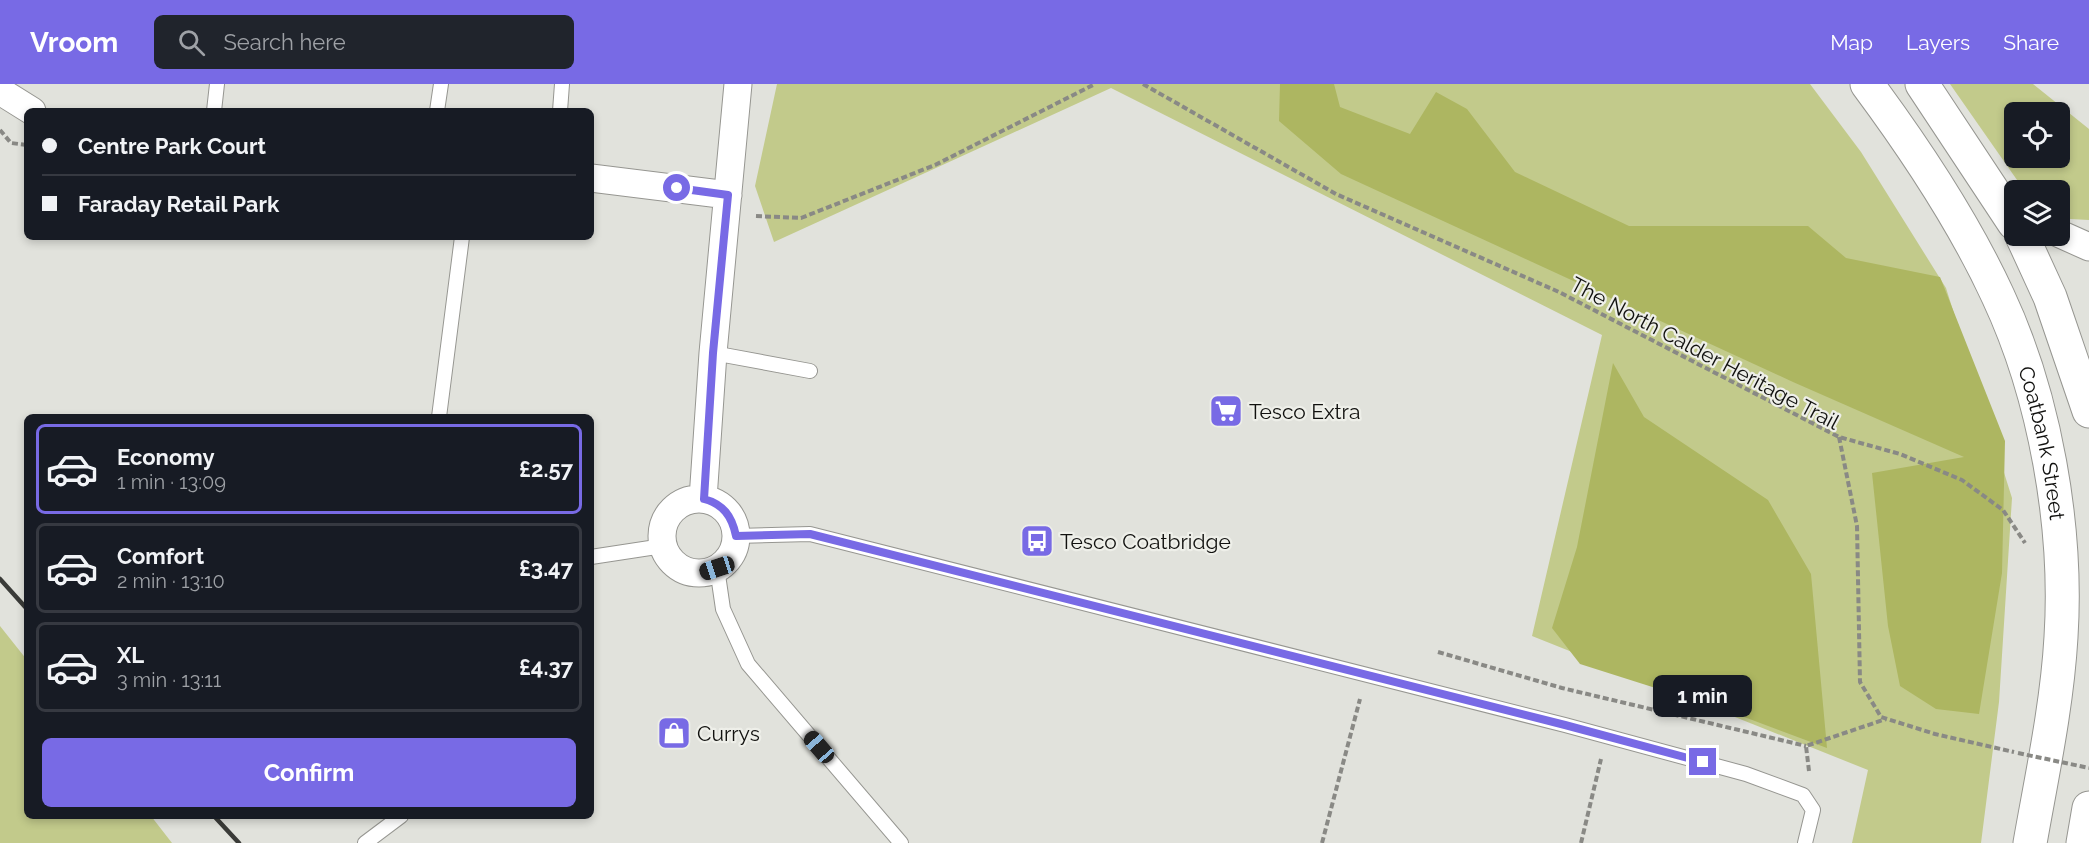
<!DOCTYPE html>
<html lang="en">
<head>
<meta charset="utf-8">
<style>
  body { margin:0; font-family:Raleway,sans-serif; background:#20242c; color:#f1f3f6; height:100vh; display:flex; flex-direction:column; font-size:22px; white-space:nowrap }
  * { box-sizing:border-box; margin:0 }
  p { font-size:20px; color:#9ea1a6 }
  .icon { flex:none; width:33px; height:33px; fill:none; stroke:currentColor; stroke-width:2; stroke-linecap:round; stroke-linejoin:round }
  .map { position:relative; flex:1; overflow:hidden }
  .drawer { position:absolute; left:24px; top:330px; width:570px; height:405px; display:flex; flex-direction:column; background:#171b24; border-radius:9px; box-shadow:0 3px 9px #0003 }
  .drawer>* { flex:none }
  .guide { position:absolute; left:24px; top:24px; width:570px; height:132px; border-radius:9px; box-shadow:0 3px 9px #0003; display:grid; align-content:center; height:132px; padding:0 18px; background:#171b24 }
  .tools { position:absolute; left:2004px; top:18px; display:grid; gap:12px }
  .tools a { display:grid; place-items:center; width:66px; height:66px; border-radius:9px; background:#171b24; box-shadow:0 3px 9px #0003; font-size:30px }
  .end { position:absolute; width:27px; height:27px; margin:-14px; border:8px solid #786ae5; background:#fff; box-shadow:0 0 0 3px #fff }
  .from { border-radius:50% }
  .bubble { position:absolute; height:42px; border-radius:9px; background:#171b24; box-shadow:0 3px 9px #0003; font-size:20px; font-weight:700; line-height:42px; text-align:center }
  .car { position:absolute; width:18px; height:36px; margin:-18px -9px; border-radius:8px; box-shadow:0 0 4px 2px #0007; background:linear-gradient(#222 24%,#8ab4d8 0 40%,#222 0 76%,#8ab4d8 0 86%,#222 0) }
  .guide b { display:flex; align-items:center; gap:21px; height:57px; font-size:22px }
  .guide b+b { border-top:2px solid #363941 }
  .guide i { width:15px; height:15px; background:#f1f3f6 }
  ul { padding:10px 0 0; list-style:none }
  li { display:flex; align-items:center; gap:18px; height:90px; margin:0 12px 9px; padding:0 6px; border:3px solid #363941; border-radius:9px }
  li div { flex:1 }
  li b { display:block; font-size:22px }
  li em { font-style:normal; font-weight:700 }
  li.current { border-color:#786ae5 }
  li>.icon { width:54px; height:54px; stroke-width:1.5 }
  .primary-button { display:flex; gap:12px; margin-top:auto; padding:12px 18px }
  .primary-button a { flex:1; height:69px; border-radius:9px; background:#786ae5; color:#fff; font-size:24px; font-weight:700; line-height:69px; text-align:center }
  header { display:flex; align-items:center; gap:36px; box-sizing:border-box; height:84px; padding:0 30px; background:#786ae5; color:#fff }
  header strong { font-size:28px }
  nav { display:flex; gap:33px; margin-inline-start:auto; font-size:21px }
  .search { width:420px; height:54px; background:#20242c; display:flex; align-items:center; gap:15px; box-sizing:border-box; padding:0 21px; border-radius:9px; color:#9ea1a6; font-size:22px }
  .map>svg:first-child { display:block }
</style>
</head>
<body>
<header>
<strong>Vroom</strong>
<div class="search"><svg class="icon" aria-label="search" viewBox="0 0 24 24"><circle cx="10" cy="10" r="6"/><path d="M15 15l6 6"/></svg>Search here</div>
<nav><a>Map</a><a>Layers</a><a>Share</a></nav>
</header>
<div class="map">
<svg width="2089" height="759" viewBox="0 0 2089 759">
  <rect width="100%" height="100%" fill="#e1e2dc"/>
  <path fill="#c2ca8b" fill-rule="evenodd" d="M777,0H1810L1861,68L1946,204L2012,414L1999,618L1981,759H1852L1868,686L1532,552L1602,251L1111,4L774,158L755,102Z
    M1950,0H2033L2089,45V136L2070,135L2060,128V106H2024ZM2014,28H2060V74H2014Z
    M0,542L27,576V732H151L172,759H0Z"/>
  <path fill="#adb661" d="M1280,0H1334L1340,23L1410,50L1436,8L1467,25L1515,88L1629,142H1808L1846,174L1940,193L2005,357L2002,489L1979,630L1936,625L1900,602L1888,542L1872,389L1964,373L1793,298L1341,90L1279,37Z
    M1613,279L1644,333L1768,416L1811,490L1827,664L1731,628L1580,580L1552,544L1577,463Z"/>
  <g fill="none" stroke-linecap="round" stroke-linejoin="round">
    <g stroke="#969691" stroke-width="16">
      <path id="lane" d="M214,27L217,0
        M437,27L441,0
        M560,27L562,0
        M713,269L810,287
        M439,333L462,153
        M736,452L810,450L1565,641L1746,690L1803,711L1813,726L1805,759
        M591,473L663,462
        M717,484L723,525L748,580L901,759
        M365,759L401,732"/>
    </g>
    <g stroke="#969691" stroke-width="29">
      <path id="street" d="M0,7L32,27
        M591,94L728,111
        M2060,150L2089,163
        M703,415L713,269L738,0
        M662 452a37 37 0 1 1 74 0a37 37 0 1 1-74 0Z"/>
    </g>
    <g stroke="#969691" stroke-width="35">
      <g id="primary">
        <path id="s1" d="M1867,0C1916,66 1963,136 1998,212C2045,312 2068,443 2061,553C2057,622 2042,691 2030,759"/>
        <path d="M1922,0L2014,139"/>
        <path d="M2022,152L2050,213L2089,327"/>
        <path d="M2083,759L2089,724"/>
      </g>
    </g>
    <path stroke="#898985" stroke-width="4" stroke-dasharray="6 3" stroke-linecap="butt" d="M1143,0L1336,110L1559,208L1839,353L1900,370L1962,396L2003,426L2025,459
      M0,46L11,59L27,61
      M756,132L801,134L935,81L1095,0
      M1839,353L1857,442L1860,598L1881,633L1935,650L2014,668
      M1438,568L1562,604L1806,662
      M1809,687L1806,662L1886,635
      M1322,759L1360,615
      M1581,759L1601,675"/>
    <use href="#lane" stroke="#fff" stroke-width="14"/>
    <use href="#street" stroke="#fff" stroke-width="27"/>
    <use href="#primary" stroke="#fff" stroke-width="33"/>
    <path stroke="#3a3b38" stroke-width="4.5" d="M0,495L27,525
      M214,732L239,759"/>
    <path stroke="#898985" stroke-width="4" stroke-dasharray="6 3" stroke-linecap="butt" d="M2018,669L2089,684"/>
  </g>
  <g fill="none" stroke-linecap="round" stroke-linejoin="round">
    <path stroke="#786ae5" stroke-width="8" d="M677,104L728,111L713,269L704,415C723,420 732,432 736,452L810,450L1565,641L1703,678"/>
  </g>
  <defs>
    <g id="supermarket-square" transform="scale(1.725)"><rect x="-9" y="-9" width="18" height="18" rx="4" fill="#786ae5" stroke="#eeefe9"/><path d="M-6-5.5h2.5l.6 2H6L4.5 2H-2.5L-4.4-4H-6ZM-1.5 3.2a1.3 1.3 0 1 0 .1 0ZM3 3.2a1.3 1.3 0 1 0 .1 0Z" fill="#fff"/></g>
    <g id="bus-square" transform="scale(1.725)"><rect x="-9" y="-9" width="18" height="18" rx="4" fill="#786ae5" stroke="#eeefe9"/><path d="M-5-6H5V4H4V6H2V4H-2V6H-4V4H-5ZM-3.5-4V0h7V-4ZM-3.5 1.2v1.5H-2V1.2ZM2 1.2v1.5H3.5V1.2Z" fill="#fff"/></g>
    <g id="shop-square" transform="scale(1.725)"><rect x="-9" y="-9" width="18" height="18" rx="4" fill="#786ae5" stroke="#eeefe9"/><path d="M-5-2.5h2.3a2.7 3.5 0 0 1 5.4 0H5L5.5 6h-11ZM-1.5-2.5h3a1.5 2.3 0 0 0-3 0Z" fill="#fff"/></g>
  </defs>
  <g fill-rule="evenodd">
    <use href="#supermarket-square" x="1226" y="327"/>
    <use href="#bus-square" x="1037" y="457"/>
    <use href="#shop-square" x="674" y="649"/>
  </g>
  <g text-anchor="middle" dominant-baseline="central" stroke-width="4.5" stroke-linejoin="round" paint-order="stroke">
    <g font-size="21" fill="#11110f" stroke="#eeefe9">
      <text transform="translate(1705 269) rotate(28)">The North Calder Heritage Trail</text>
      <text stroke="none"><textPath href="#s1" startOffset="404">Coatbank Street</textPath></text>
    </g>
    <g font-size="21" fill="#11110f" stroke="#eeefe9" text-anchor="start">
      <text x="1249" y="327">Tesco Extra</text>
      <text x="1060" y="457">Tesco Coatbridge</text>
      <text x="697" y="649">Currys</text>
    </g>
  </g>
</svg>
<div class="tools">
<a><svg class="icon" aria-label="locate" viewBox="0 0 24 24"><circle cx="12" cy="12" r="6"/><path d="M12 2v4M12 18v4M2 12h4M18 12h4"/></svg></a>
<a><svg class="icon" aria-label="layers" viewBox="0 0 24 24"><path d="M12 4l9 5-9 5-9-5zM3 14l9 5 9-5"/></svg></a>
</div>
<i class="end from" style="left:677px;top:104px"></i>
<i class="end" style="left:1703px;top:678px"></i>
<div class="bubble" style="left:1653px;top:591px;width:99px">1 min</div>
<i class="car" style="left:717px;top:484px;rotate:252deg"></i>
<i class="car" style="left:819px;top:663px;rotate:319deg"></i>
<div class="guide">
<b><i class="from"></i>Centre Park Court</b>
<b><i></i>Faraday Retail Park</b>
</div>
<section class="drawer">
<ul>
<li class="current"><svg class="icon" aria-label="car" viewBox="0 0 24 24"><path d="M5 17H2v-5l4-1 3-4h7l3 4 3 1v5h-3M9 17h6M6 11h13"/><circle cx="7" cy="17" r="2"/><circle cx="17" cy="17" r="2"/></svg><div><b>Economy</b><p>1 min · 13:09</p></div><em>£2.57</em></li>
<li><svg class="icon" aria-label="car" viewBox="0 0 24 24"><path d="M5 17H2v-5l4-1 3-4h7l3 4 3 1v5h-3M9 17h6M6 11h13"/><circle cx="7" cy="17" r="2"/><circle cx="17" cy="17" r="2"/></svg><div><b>Comfort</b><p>2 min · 13:10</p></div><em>£3.47</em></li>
<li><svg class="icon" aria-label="car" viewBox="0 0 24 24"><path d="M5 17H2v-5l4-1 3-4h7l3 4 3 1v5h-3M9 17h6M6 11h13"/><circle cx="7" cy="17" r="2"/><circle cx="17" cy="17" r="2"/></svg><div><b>XL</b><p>3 min · 13:11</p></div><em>£4.37</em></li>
</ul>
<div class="primary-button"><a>Confirm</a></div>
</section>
</div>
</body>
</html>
